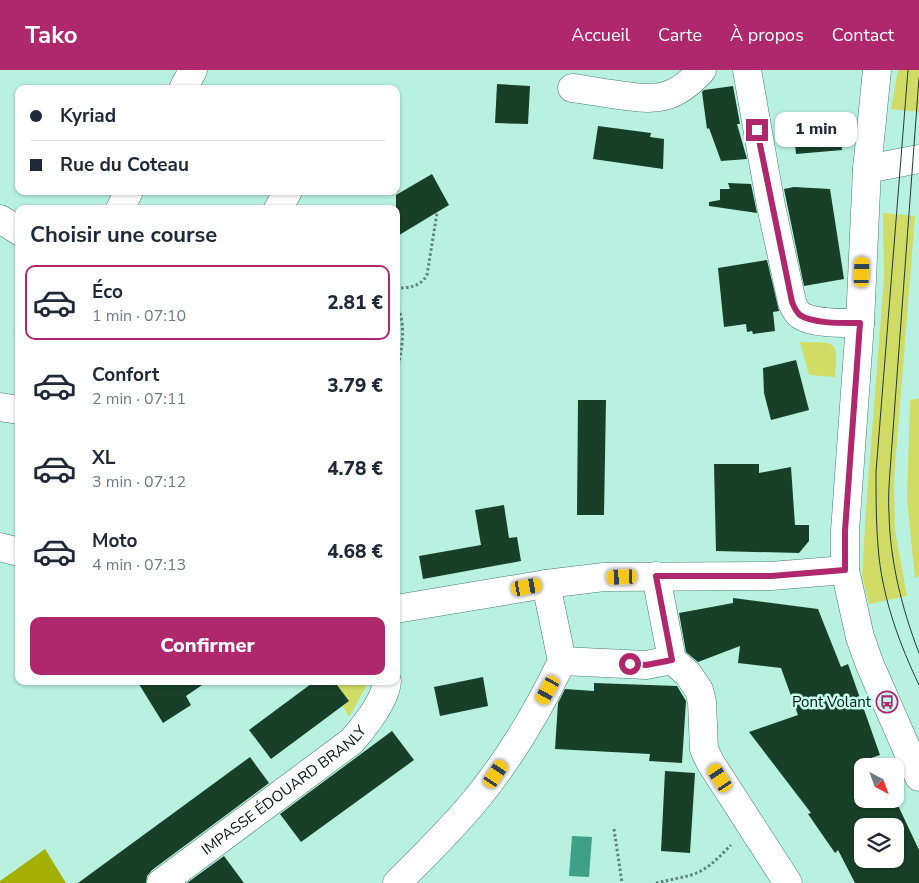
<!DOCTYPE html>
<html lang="fr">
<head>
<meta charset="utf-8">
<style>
  body { margin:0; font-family:"Nunito Sans",sans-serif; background:#f6f6f7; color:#1f2937; height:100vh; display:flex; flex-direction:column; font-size:19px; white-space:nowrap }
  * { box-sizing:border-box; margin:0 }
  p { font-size:16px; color:#747a83 }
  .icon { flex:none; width:28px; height:28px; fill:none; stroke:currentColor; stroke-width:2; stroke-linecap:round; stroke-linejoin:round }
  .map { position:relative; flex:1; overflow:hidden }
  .drawer { position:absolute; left:15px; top:135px; width:385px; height:480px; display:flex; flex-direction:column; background:#fff; border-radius:10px; box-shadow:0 1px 4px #0004 }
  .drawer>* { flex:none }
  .top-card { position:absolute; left:15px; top:15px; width:385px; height:110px; border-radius:10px; box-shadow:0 1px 4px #0004; display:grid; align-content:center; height:110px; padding:0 15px; background:#fff }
  .needle { width:32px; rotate:139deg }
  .fabs { position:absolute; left:854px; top:688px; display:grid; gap:10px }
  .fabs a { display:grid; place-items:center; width:50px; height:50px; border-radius:10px; background:#fff; box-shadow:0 1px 4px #0004; font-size:25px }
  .end { position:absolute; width:22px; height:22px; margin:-11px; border:6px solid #af286d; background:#fff; box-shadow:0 0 0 2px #fff }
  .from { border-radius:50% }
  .bubble { position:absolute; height:35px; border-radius:10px; background:#fff; box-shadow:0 1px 4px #0004; font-size:16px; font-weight:800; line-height:35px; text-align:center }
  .car { position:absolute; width:15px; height:30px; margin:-15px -8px; border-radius:6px; box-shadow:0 0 4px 1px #0007; background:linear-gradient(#f5c518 24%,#345 0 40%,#f5c518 0 76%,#345 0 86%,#f5c518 0) }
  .top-card b { display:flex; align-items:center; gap:18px; height:48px; font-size:19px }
  .top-card b+b { border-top:1px solid #e0e1e3 }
  .top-card i { width:12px; height:12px; background:#1f2937 }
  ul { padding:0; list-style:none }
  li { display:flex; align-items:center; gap:15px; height:75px; margin:0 10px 8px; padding:0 5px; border:2px solid transparent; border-radius:10px }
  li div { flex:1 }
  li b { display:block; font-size:19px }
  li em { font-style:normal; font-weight:800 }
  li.selected { border-color:#af286d }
  li>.icon { width:45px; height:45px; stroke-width:1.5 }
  h2 { padding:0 15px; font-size:22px; line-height:60px }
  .button { display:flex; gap:10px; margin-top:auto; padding:10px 15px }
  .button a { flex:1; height:58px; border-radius:10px; background:#af286d; color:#fff; font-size:20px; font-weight:800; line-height:58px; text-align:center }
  header { display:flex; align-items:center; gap:30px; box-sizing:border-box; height:70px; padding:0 25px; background:#af286d; color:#fff }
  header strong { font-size:24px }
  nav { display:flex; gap:28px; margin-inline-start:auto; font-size:18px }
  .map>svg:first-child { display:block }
</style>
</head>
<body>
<header>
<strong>Tako</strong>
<nav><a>Accueil</a><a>Carte</a><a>À propos</a><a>Contact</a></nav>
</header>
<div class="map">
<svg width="919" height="813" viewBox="0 0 919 813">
  <rect width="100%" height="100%" fill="#b9f1e0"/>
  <path fill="#d0dc65" d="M898,0H919V42L891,39Z
    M883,143L915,146L894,410L895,461L907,526L869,534L862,506L866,439L884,208Z
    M800,272C837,273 838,268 835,307L809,305Z
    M919,328V506L915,508L907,430L910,330Z
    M334,611H369L349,647L343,636L349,631Z"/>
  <path fill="#a5b005" d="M45,779L66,813H0V811Z"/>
  <path fill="#3fa088" d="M572,766L592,767L589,807L569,806Z"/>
  <path fill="#183f27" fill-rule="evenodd" d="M497,14L530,16L528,54L495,53Z
    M733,16L740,54H737L747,89L721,91L709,58L707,59L702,22L704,20Z
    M838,49L842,80L796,84L793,53Z
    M598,56L651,63L650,67L664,69L663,99L593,89Z
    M432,104L449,135L396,167V125Z
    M728,113L751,114L757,143L709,136V132L720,130V119H730Z
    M794,117L830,119L844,209L804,216L784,119Z
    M767,190L779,241L773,242L775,261L753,264L752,261L747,262L746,254L724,257L718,198Z
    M796,290L809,340L771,350L764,323L763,298Z
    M578,330H606L604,445H577Z
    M714,394H759V403L791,397L795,455H809V471L799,483L716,481Z
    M504,435L509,468L517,467L521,491L423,509L419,486L481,475L475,440Z
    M733,528L818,539L841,597L848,594L880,685L862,691V729H895L919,780V813H855L838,780L835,783L808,744L811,743L749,662L798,645L781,598L738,593L740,576L698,592L686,582L679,543L733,533ZM862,756H895V789H862Z
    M483,607L488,636L440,646L434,617Z
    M137,611H208L186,626L191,635L163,653Z
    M315,611H334L349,631L271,689L249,660Z
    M594,613L677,616L686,631L682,693L649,691L650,684L555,679L558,633L565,619L594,621Z
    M392,661L414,690L301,772L280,744Z
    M250,687L269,713L152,800L147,806L146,813H78Z
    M665,701L695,703L690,783L661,781Z
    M224,786L244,813H187Z"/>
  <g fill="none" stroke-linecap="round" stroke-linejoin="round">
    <g stroke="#4a7e70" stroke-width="29">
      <g id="minor">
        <path d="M747,0L771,136L792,232C794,237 796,242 800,245C813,254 844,253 860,253"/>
        <path d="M572,18C588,20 603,23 619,25C657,31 675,30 702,0"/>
        <path d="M183,19L193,0"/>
        <path d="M867,99L919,89"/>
        <path d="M120,139L129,121"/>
        <path d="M278,139L288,121"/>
        <path d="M0,149L19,161"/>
        <path d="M0,337L19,340"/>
        <path d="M0,477L19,482"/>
        <path d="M656,506L672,590"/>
        <path d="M546,514L562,591"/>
        <path d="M396,539L546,514L604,507L771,506L845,500"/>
        <path id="s1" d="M161,813L352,671C364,657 386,630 387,611"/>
        <path d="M397,813C425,785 453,758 478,727C512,685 539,639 562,591L646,595L672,590L688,604L699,620L702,632L704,679L710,692L788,813"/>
      </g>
    </g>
    <g stroke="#4a7e70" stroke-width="29">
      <path id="major" d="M877,0L867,99L860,253L845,461V500L860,567L870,595L919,707"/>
    </g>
    <path stroke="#5f857a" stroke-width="3" stroke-dasharray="2.5 2.5" stroke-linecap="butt" d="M396,120L400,123
      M396,218C409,218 420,217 427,205L437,143
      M396,234C408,255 401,283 396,306
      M614,759L622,813
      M656,813C668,810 680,808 691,805C708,800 719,787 731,775"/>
    <use href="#minor" stroke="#fff" stroke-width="28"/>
    <use href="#major" stroke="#fff" stroke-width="28"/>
    <path stroke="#203a33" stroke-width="1" d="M908,0L876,402C876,430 876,458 879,487C884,532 900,575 919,615
      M919,8L890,401C889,415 888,430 889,444C890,491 902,539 919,583"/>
  </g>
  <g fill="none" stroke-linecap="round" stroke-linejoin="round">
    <path stroke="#af286d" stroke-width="6" d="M630,594L646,595L672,590L656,506H771L845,500V461L860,253C844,253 813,254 800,245C796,242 794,237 792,232L757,60"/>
  </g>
  <defs>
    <g id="bus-ring" transform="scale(1.125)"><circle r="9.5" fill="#c6feed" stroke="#af286d" stroke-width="1.5"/><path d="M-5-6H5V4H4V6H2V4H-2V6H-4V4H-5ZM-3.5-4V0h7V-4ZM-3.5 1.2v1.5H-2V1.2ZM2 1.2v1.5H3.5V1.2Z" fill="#af286d"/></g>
  </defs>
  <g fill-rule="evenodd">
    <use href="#bus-ring" x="887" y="632"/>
  </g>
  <g text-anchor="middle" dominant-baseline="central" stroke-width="5" stroke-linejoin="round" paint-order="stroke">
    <g font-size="15" fill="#031712" stroke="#c6feed" text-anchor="end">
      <text x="871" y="632">Pont Volant</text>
    </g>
    <g font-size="15" fill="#031712" stroke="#c6feed">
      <text stroke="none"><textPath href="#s1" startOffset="154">IMPASSE ÉDOUARD BRANLY</textPath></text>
    </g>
  </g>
</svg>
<div class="fabs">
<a><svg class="needle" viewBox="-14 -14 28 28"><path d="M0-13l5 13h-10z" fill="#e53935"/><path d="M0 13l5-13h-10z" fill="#747a83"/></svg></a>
<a><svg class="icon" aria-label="layers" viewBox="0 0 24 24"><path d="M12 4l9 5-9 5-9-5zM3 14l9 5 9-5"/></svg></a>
</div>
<i class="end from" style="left:630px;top:594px"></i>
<i class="end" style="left:757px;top:60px"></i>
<div class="bubble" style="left:775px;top:42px;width:82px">1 min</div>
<i class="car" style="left:862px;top:202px;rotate:2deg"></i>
<i class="car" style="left:622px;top:507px;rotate:268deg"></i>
<i class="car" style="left:527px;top:517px;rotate:80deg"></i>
<i class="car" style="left:548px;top:620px;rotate:209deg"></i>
<i class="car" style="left:496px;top:704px;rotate:34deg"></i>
<i class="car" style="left:720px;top:708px;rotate:327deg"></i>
<div class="top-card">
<b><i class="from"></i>Kyriad</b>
<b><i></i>Rue du Coteau</b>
</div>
<section class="drawer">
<h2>Choisir une course</h2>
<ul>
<li class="selected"><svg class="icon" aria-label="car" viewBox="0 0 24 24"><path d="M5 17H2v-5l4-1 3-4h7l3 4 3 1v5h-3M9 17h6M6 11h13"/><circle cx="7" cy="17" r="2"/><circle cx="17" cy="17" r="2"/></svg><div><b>Éco</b><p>1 min · 07:10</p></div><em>2.81 €</em></li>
<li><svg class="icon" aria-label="car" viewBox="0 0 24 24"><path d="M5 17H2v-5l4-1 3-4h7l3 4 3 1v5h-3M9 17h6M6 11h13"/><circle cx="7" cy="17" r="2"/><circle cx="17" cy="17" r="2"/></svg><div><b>Confort</b><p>2 min · 07:11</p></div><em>3.79 €</em></li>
<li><svg class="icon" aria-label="car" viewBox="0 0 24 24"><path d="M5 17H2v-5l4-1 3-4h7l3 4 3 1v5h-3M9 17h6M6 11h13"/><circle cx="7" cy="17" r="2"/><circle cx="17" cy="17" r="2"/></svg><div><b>XL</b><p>3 min · 07:12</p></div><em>4.78 €</em></li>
<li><svg class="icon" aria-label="car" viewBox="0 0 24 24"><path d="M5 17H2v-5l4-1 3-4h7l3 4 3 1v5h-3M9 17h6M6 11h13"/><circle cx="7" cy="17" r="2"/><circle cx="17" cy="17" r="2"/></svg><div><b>Moto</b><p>4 min · 07:13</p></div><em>4.68 €</em></li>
</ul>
<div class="button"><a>Confirmer</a></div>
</section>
</div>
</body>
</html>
